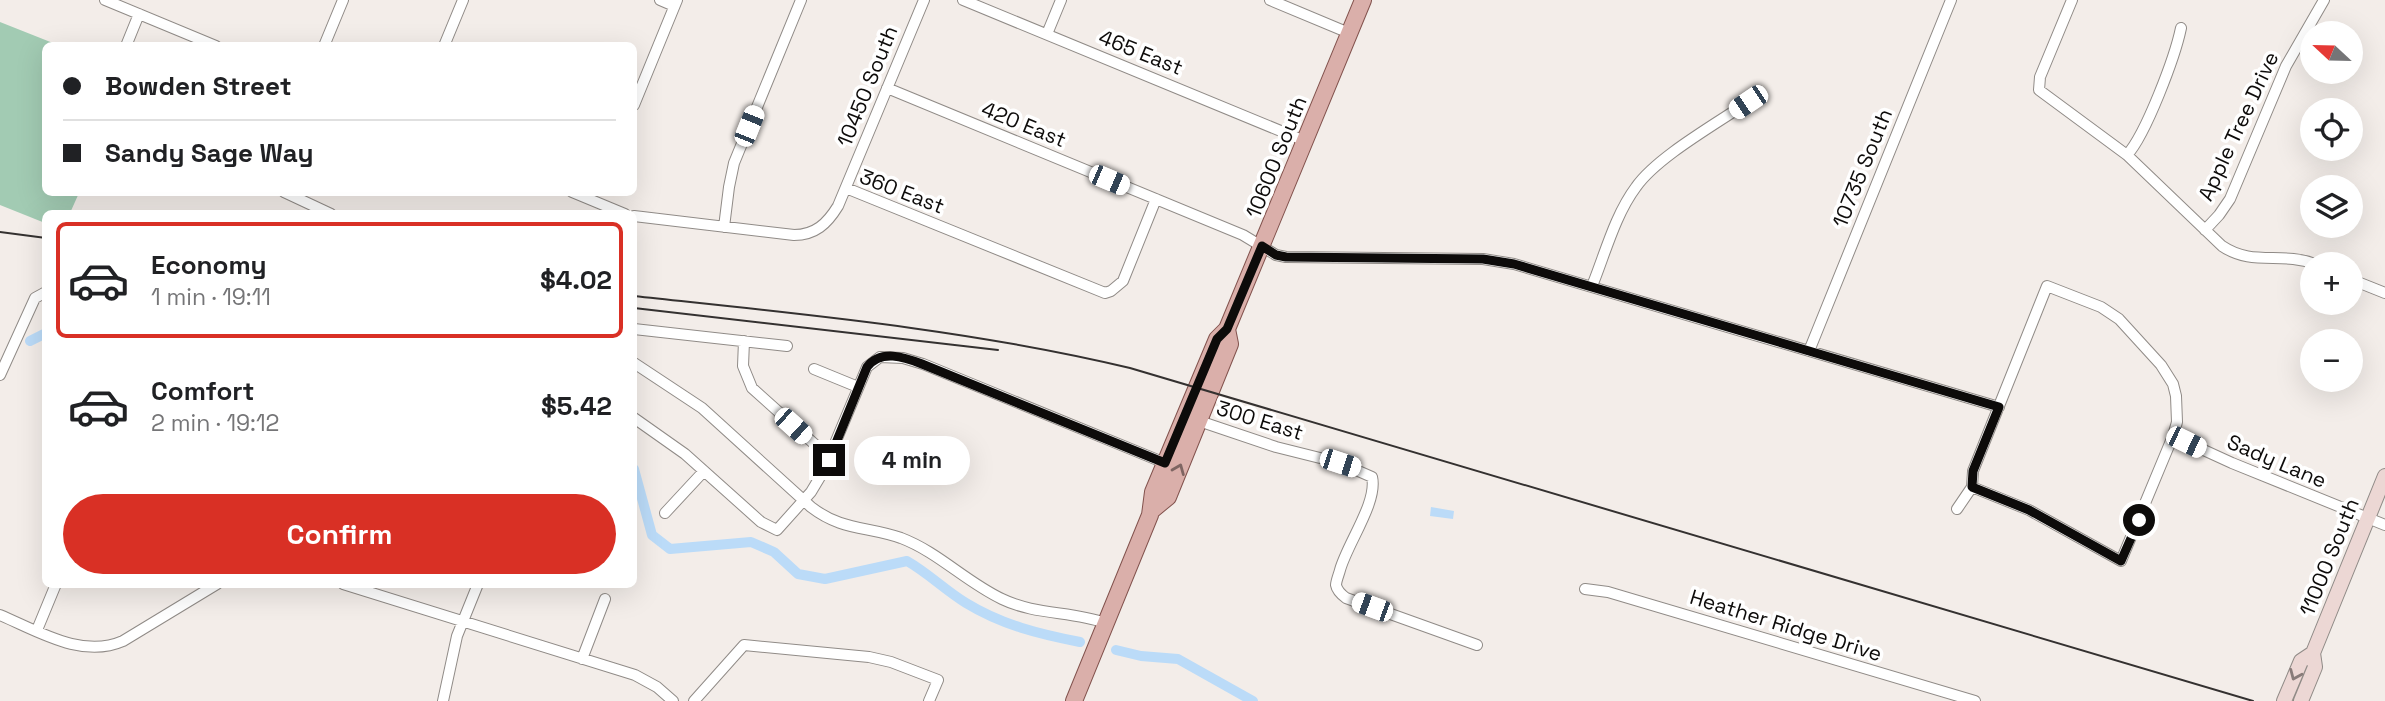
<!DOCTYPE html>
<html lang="en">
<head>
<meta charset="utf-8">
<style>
  body { margin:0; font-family:"Space Grotesk",sans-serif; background:#f6f6f6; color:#202124; height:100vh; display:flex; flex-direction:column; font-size:26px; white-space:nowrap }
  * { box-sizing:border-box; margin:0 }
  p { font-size:23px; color:#757577 }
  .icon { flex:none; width:38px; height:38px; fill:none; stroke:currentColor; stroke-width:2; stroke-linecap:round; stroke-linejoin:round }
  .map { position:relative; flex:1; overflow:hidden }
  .drawer { position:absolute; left:42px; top:210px; width:595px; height:378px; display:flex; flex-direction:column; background:#fff; border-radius:10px; box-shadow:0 7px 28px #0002 }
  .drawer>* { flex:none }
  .banner { position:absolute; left:42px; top:42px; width:595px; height:154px; border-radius:10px; box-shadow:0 7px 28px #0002; display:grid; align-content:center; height:154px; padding:0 21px; background:#fff }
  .needle { width:46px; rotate:292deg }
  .buttons { position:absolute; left:2300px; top:21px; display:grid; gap:14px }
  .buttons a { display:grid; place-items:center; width:63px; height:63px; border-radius:50%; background:#fff; box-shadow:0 7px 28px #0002; font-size:35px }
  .end { position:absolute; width:32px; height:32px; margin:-16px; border:9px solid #0d0b0a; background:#fff; box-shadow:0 0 0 4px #fff }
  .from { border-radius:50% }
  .bubble { position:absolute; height:49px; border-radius:24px; background:#fff; box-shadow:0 7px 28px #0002; font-size:23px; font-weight:600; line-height:49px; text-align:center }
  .car { position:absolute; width:21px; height:42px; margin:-21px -10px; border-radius:9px; box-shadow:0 0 5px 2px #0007; background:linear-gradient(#fff 24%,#345 0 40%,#fff 0 76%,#345 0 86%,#fff 0) }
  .banner b { display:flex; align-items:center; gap:24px; height:66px; font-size:26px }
  .banner b+b { border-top:2px solid #e0e0e0 }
  .banner i { width:18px; height:18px; background:#202124 }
  ul { padding:12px 0 0; list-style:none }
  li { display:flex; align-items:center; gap:21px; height:116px; margin:0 14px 10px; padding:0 7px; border:4px solid transparent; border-radius:10px }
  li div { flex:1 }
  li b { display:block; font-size:26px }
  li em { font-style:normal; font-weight:600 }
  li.selected { border-color:#d93025 }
  li>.icon { width:63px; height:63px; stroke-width:1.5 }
  .primary-button { display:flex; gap:14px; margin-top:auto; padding:14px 21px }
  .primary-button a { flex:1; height:80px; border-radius:42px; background:#d93025; color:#fff; font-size:28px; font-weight:600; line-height:80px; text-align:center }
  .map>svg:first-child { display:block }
</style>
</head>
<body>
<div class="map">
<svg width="2385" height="701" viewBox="0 0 2385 701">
  <rect width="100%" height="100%" fill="#f3ede9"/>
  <path fill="#a2cbb3" d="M0,22L58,45L46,46V192L79,193L70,213L46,214L45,223L0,205Z"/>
  <path fill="#bbdbf8" d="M1431,507L1454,511L1453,519L1430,516Z"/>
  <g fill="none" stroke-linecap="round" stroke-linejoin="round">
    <path stroke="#bbdbf8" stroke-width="10" d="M30,341L46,333
      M634,469L652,535L670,549L751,542L774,552L798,574L825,579L907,561C928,573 945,590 966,603C1002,625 1039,634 1080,642
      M1116,650L1141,656L1178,659L1253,701"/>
    <g stroke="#908b87" stroke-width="12">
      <path id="street" d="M105,0L216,46
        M660,0L674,6
        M963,0L1305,141
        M1270,0L1349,33
        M2072,0L2040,77L2039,90L2127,155L2222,246C2253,267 2281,251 2315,264
        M1047,34L1061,0
        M126,46L139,14
        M324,46L343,0
        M444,46L463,0
        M887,88L1243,235L1276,255L1286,257L1483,259L1514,264L1999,407
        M634,105L677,0
        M2127,155C2146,134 2175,57 2181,28
        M846,188L1105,293L1111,291L1123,281L1156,199
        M284,192L331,214
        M572,192L625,214
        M634,216L794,235C815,235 827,224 838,206L924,0
        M724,227L729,187L734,163L801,0
        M2205,230L2219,215L2230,199L2286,66L2324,0
        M2350,279L2385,293
        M1592,286C1605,254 1615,215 1636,187C1657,157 1716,124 1748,102
        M634,329L787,346
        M744,341L743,366L752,388L830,458
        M1809,351L1951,0
        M634,363L702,408L811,507C842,531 867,526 901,538C938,552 966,582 1002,599C1035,615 1071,611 1106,623
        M814,369L858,387
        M0,375L35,298L46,292
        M634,418L685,454L761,522L777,530L811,492L823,472L867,367L880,357L903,358L923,364L1165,463
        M1199,421L1276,447L1340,463L1372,477C1378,502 1347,544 1340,570C1339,574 1336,581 1336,585C1337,591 1342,595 1346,598L1477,645
        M2173,436L2232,463L2385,525
        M1957,509L1972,487L1973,471L2047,286L2101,307L2119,319L2161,365L2173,384L2176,396L2177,422L2173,436L2121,561L2029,510L1972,487
        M665,513L704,471
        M343,584L635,675L657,687L673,701
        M1585,589L1608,592L1975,701
        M0,615C38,631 82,659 123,641L217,584
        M37,630L56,584
        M582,659L605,599
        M443,701L457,636L478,584
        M694,701L744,645L869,657L891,662L938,680L929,701"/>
    </g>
    <g stroke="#908b87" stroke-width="16">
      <path id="secondary" d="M2284,701L2301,661L2313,653
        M2301,701L2315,667L2313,653L2385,476"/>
    </g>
    <g stroke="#82524d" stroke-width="18">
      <path id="primary" d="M1151,511L1168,497L1230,344L1227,329
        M1074,701L1150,515L1153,492L1217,339L1227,329L1363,0"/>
    </g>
    <use href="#street" stroke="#fff" stroke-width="10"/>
    <use href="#secondary" stroke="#ecd7d4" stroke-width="14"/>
    <use href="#primary" stroke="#daafaa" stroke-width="16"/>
    <path stroke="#343130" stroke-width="2" d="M0,232L46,238
      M634,296C800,314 967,329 1130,368L2253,701
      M634,308L998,350"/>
  </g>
  <defs><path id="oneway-chevron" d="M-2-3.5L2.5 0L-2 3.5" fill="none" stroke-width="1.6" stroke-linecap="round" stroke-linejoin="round" transform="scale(1.75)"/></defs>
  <use stroke="#7e6562" href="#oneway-chevron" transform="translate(1179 469) rotate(-68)"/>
  <use stroke="#887b79" href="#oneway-chevron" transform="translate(2295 675) rotate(113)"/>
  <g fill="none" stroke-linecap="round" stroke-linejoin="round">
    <path stroke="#0d0b0a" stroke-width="9" d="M829,460L867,367C881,349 904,357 922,364L1165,463L1217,339L1227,329L1262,246L1276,255L1286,257L1483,259L1514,264L1999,407L1973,471L1972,487L2029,510L2121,561L2139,520"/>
  </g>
  <g text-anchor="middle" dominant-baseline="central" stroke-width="7" stroke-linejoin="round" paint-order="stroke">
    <g font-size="21" fill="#0d0b0a" stroke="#fff">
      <text transform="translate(1141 52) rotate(22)">465 East</text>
      <text transform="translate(867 86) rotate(-68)">10450 South</text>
      <text transform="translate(1024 124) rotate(22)">420 East</text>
      <text transform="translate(2238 126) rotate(-65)">Apple Tree Drive</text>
      <text transform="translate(1276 157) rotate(-68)">10600 South</text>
      <text transform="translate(1862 168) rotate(-68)">10735 South</text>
      <text transform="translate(902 191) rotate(21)">360 East</text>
      <text transform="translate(1260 420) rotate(17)">300 East</text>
      <text transform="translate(2277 461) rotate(23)">Sady Lane</text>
      <text transform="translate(2329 557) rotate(-68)">11000 South</text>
      <text transform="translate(1786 625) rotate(17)">Heather Ridge Drive</text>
    </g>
  </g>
</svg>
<div class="buttons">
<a><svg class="needle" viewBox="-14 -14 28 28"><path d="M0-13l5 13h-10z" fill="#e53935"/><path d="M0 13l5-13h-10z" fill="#757577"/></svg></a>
<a><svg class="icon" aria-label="locate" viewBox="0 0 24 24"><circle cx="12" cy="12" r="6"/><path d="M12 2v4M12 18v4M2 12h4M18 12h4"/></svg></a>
<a><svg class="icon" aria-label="layers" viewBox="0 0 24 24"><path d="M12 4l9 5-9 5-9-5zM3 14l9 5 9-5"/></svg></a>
<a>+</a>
<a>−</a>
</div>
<i class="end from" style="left:2139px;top:520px"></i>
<i class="end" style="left:829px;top:460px"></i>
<div class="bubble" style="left:854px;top:436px;width:116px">4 min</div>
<i class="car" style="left:1748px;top:102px;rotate:236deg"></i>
<i class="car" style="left:749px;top:126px;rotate:22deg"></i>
<i class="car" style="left:1109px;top:180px;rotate:113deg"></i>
<i class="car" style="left:793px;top:426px;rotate:132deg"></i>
<i class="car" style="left:2186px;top:442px;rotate:116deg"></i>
<i class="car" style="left:1340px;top:463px;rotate:108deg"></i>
<i class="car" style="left:1372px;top:607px;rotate:290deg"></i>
<div class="banner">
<b><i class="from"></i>Bowden Street</b>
<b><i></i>Sandy Sage Way</b>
</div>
<section class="drawer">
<ul>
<li class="selected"><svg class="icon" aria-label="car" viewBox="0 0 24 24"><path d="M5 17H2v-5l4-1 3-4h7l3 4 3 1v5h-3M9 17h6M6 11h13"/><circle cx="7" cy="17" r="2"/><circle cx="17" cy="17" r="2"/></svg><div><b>Economy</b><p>1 min · 19:11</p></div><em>$4.02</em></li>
<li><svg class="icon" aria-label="car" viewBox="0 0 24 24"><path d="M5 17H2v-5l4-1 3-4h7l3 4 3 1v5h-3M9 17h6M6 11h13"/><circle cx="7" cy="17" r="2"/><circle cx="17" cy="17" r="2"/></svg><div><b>Comfort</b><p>2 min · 19:12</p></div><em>$5.42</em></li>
</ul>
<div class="primary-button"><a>Confirm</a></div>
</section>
</div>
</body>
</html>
